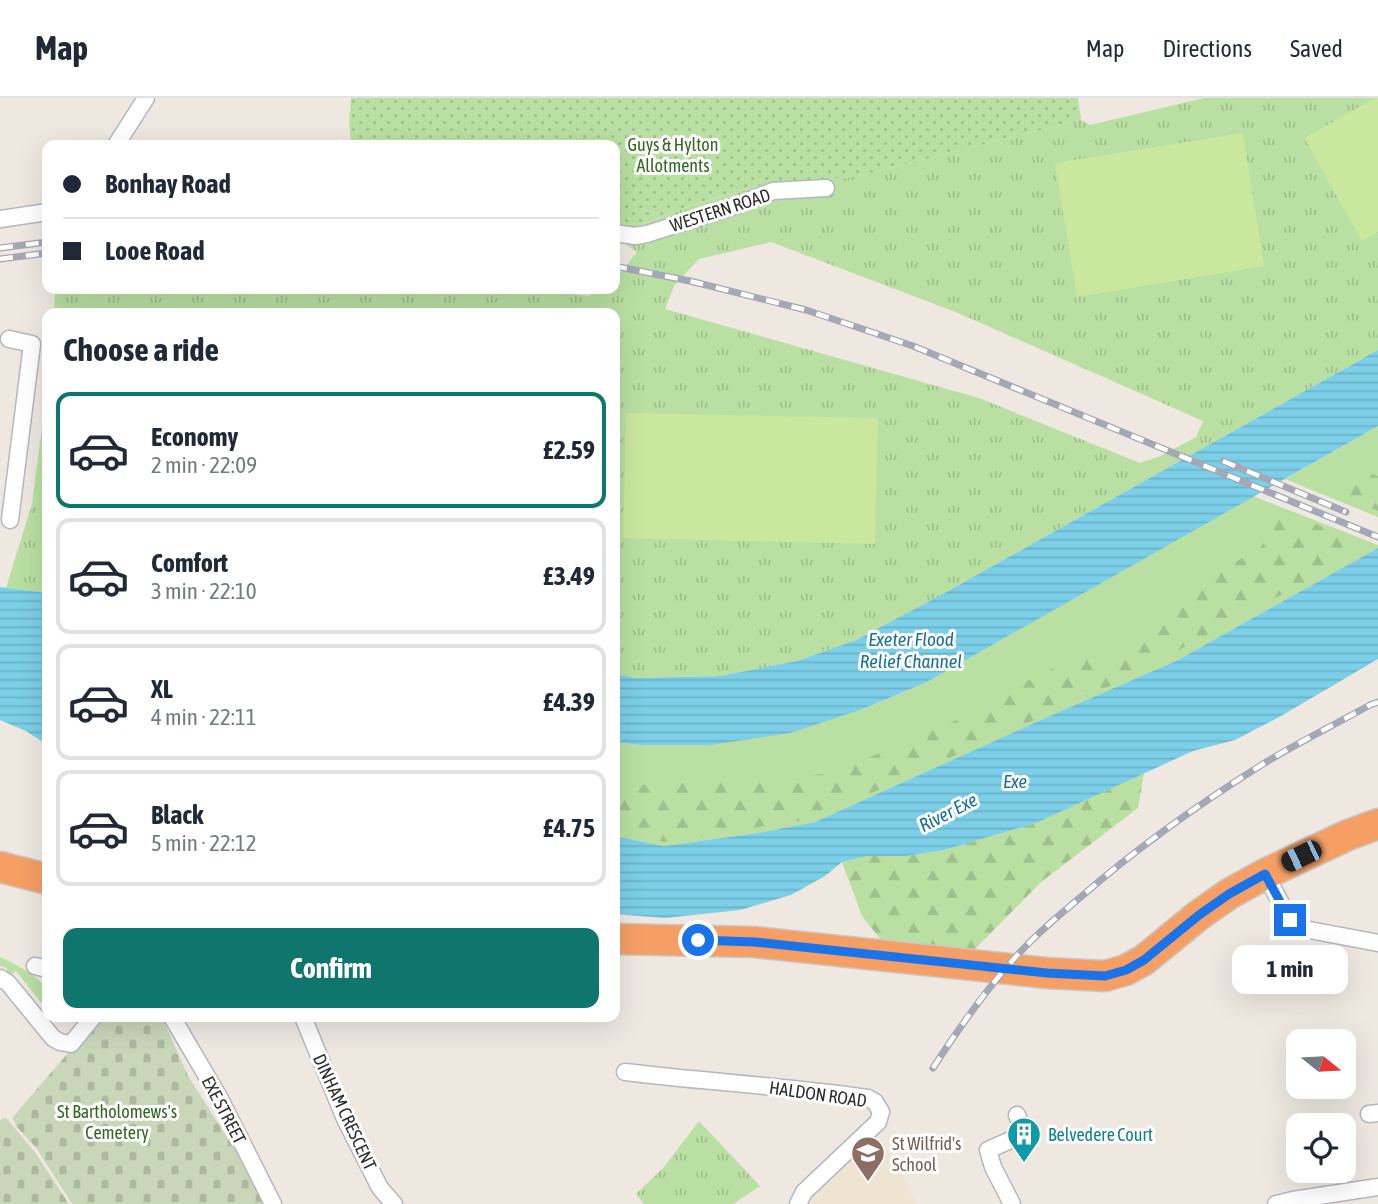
<!DOCTYPE html>
<html lang="en">
<head>
<meta charset="utf-8">
<style>
  body { margin:0; font-family:"Asap Condensed",sans-serif; background:#f6f6f7; color:#1f2937; height:100vh; display:flex; flex-direction:column; font-size:26px; white-space:nowrap }
  * { box-sizing:border-box; margin:0 }
  p { font-size:23px; color:#747a83 }
  .icon { flex:none; width:38px; height:38px; fill:none; stroke:currentColor; stroke-width:2; stroke-linecap:round; stroke-linejoin:round }
  .map { position:relative; flex:1; overflow:hidden }
  .side { position:absolute; left:42px; top:210px; width:578px; height:714px; display:flex; flex-direction:column; background:#fff; border-radius:14px; box-shadow:0 7px 28px #0002 }
  .side>* { flex:none }
  .top-card { position:absolute; left:42px; top:42px; width:578px; height:154px; border-radius:14px; box-shadow:0 7px 28px #0002; display:grid; align-content:center; height:154px; padding:0 21px; background:#fff }
  .needle { width:46px; rotate:108deg }
  .buttons { position:absolute; left:1286px; top:931px; display:grid; gap:14px }
  .buttons a { display:grid; place-items:center; width:70px; height:70px; border-radius:14px; background:#fff; box-shadow:0 7px 28px #0002; font-size:35px }
  .end { position:absolute; width:32px; height:32px; margin:-16px; border:9px solid #1a73e8; background:#fff; box-shadow:0 0 0 4px #fff }
  .from { border-radius:50% }
  .bubble { position:absolute; height:49px; border-radius:14px; background:#fff; box-shadow:0 7px 28px #0002; font-size:23px; font-weight:700; line-height:49px; text-align:center }
  .car { position:absolute; width:21px; height:42px; margin:-21px -10px; border-radius:9px; box-shadow:0 0 5px 2px #0007; background:linear-gradient(#222 24%,#8ab4d8 0 40%,#222 0 76%,#8ab4d8 0 86%,#222 0) }
  .top-card b { display:flex; align-items:center; gap:24px; height:66px; font-size:26px }
  .top-card b+b { border-top:2px solid #e0e1e3 }
  .top-card i { width:18px; height:18px; background:#1f2937 }
  ul { padding:0; list-style:none }
  li { display:flex; align-items:center; gap:21px; height:116px; margin:0 14px 10px; padding:0 7px; border:4px solid #e0e1e3; border-radius:14px }
  li div { flex:1 }
  li b { display:block; font-size:26px }
  li em { font-style:normal; font-weight:700 }
  li.selected { border-color:#0f766e }
  li>.icon { width:63px; height:63px; stroke-width:1.5 }
  h2 { padding:0 21px; font-size:32px; line-height:84px }
  .action { display:flex; gap:14px; margin-top:auto; padding:14px 21px }
  .action a { flex:1; height:80px; border-radius:14px; background:#0f766e; color:#fff; font-size:28px; font-weight:700; line-height:80px; text-align:center }
  header { display:flex; align-items:center; gap:42px; box-sizing:border-box; height:98px; padding:0 35px; background:#fff; border-bottom:2px solid #e0e1e3 }
  header strong { font-size:33px }
  nav { display:flex; gap:38px; margin-inline-start:auto; font-size:24px }
  .map>svg:first-child { display:block }
</style>
</head>
<body>
<header>
<strong>Map</strong>
<nav><a>Map</a><a>Directions</a><a>Saved</a></nav>
</header>
<div class="map">
<svg width="1378" height="1106" viewBox="0 0 1378 1106">
  <defs>
    <pattern id="forest-firs" width="22" height="20" patternUnits="userSpaceOnUse" patternTransform="scale(1.75)"><rect width="22" height="20" fill="#b9e0a2"/><path d="M5 1l3.5 6h-7zM16 11l3.5 6h-7z" fill="#9fc08c"/></pattern>
    <pattern id="cemetery-stones" width="16" height="16" patternUnits="userSpaceOnUse" patternTransform="scale(1.75)"><rect width="16" height="16" fill="#c9d7b9"/><path d="M2 7V4a2 2 0 0 1 4 0v3zM10 15v-3a2 2 0 0 1 4 0v3z" fill="#adb99f"/></pattern>
    <pattern id="park-tufts" width="24" height="20" patternUnits="userSpaceOnUse" patternTransform="scale(1.75)"><rect width="24" height="20" fill="#b9e0a2"/><path d="M3 7l-1-3M5 7V3M7 7l1-3M15 17l-1-3M17 17v-4M19 17l1-3" fill="none" stroke="#9fc08c"/></pattern>
    <pattern id="garden-dots" width="8" height="8" patternUnits="userSpaceOnUse" patternTransform="scale(1.75)"><rect width="8" height="8" fill="#b9e0a2"/><path d="M2 2h.1M6 6h.1" fill="none" stroke="#9fc08c" stroke-width="1.8" stroke-linecap="round"/></pattern>
    <pattern id="water-rules" width="6" height="5" patternUnits="userSpaceOnUse" patternTransform="scale(1.75)"><rect width="6" height="5" fill="#7ccfe8"/><path d="M0 2.5h6" fill="none" stroke="#6cb2c7"/></pattern>
  </defs>
  <rect width="100%" height="100%" fill="#eee8e1"/>
  <path fill="#eee4d2" d="M876,1040L900,1069L916,1106H811L812,1101Z"/>
  <path fill="#b9e0a2" d="M1378,328V419L1285,381Z
    M1253,398L1378,447V450L1178,562L1052,617L815,724L758,735L664,748L614,738V644L641,647L864,611L927,584Z
    M0,859C13,865 43,879 47,894C49,899 47,906 47,912L16,873L7,880V870L0,868Z"/>
  <path fill="url(#forest-firs)" d="M1372,376L1378,378V413L1331,393Z
    M1278,410L1370,449L1125,581L816,720L666,744L614,736V688L783,680L833,675L994,606L1038,576L1093,555L1125,556L1167,507L1262,448Z
    M1144,675L1138,710L1041,784L975,851L881,842L862,818L842,764L868,758H906L944,752L1036,725Z"/>
  <path fill="url(#cemetery-stones)" d="M99,919H162L188,978L236,1053L264,1106H72L37,1051L15,1027L16,1026L12,1020Z
    M6,1020L35,1054L69,1106H0V1022Z"/>
  <path fill="url(#park-tufts)" fill-rule="evenodd" d="M1204,0H1378V252L941,497L856,542L797,563L720,578L637,580L614,576V215H54L55,192L80,191H521L589,198L600,191H614V179L621,174L637,154L616,140V129H634L699,105L765,86L854,79L1081,22L1090,27ZM771,144L958,215L1203,323L1196,339L1161,358L1140,365L979,300L665,211L675,186L699,161Z
    M47,290V495L6,490L32,406Z
    M699,1023L760,1088L733,1106H644L636,1096L664,1069Z"/>
  <path fill="url(#garden-dots)" d="M351,0H1078L1081,22L854,79L765,86L698,105L634,129H614V47H353C347,33 350,15 351,0Z"/>
  <path fill="#cae79e" d="M1375,0H1378V134L1362,143L1304,40Z
    M1243,35L1264,168L1077,199L1055,65Z
    M626,315L878,320L875,446L623,440Z"/>
  <path fill="url(#water-rules)" d="M1378,252V328L927,584L863,611L790,635L710,647H641L614,644V576L637,580L720,578L797,563L856,542L941,497Z
    M1378,450V561L1281,618L1235,642L1193,653L1036,725L944,752L906,758H868L842,764L825,778L791,797L740,812L665,820L614,816V738L664,748L758,735L815,724L1052,617L1178,562Z
    M0,489L47,495V650L46,646L26,633L0,622Z"/>
  <g fill="none" stroke-linecap="round" stroke-linejoin="round">
    <g stroke="#b4b7c0" stroke-width="19">
      <path id="street" d="M116,47L146,0
        M0,121L47,114
        M614,135L635,138L647,136L735,108L773,93L826,90
        M9,241L32,246L10,422
        M1265,776L1290,822L1304,831L1378,845
        M35,868L47,871
        M0,880L8,885L53,940L60,944L71,946L93,919
        M172,919L219,999L273,1106
        M303,919L345,1021L380,1090L394,1106
        M625,974C706,984 787,988 868,1000L875,1004L881,1014L878,1024L804,1094L798,1106
        M1369,1016L1378,1015
        M1012,1106L993,1069L988,1052L1024,1036L1017,1017
        M1276,1106L1293,1102L1378,1089"/>
    </g>
    <g stroke="#c8c8c8" stroke-width="33">
      <path id="highway" d="M0,769L47,781
        M614,841L754,844L1047,875L1105,878L1126,872L1144,862L1199,817L1229,796L1265,776L1348,737L1378,726"/>
    </g>
    <use href="#street" stroke="#fff" stroke-width="16"/>
    <use href="#highway" stroke="#f59f65" stroke-width="30"/>
    <g stroke="#a4a7b6" stroke-width="7">
      <path id="rail" d="M0,150L47,144
        M0,161L47,155
        M614,168L690,183L806,212L913,248L1378,439
        M1223,363L1346,414
        M933,970C957,933 982,897 1012,863C1033,839 1057,819 1082,798C1138,749 1199,706 1263,666C1297,645 1334,627 1370,607L1378,604"/>
    </g>
    <use href="#rail" stroke="#fff" stroke-width="4.5" stroke-dasharray="13" stroke-linecap="butt"/>
  </g>
  <g fill="none" stroke-linecap="round" stroke-linejoin="round">
    <path stroke="#1a73e8" stroke-width="9" d="M698,842L754,844L1047,875L1105,878L1126,872L1144,862L1199,817L1229,796L1265,776L1290,822"/>
  </g>
  <defs>
    <g id="building-pin" transform="scale(1.75)"><path d="M0 17L-7.5 6A9.5 9.5 0 1 1 7.5 6Z" fill="#0f9aa8" stroke="#fff"/><path d="M-4-6H4V6H1V3H-1V6H-4ZM-2.5-4.3h1.7v1.8h-1.7ZM.8-4.3h1.7v1.8H.8ZM-2.5-1h1.7V.8h-1.7ZM.8-1h1.7V.8H.8Z" fill="#fff"/></g>
    <g id="school-pin" transform="scale(1.75)"><path d="M0 17L-7.5 6A9.5 9.5 0 1 1 7.5 6Z" fill="#8d6e63" stroke="#fff"/><path d="M0-5L7-2L0 1L-7-2ZM-4 1L0 2.5L4 1V4Q0 6-4 4Z" fill="#fff"/></g>
  </defs>
  <g fill-rule="evenodd">
    <use href="#building-pin" x="1024" y="1036"/>
    <use href="#school-pin" x="868" y="1055"/>
  </g>
  <g text-anchor="middle" dominant-baseline="central" stroke-width="6" stroke-linejoin="round" paint-order="stroke">
    <g font-size="18" fill="#316820" stroke="#fff">
      <text x="673" y="46">Guys &amp; Hylton<tspan x="673" dy="21">Allotments</tspan></text>
      <text x="117" y="1013">St Bartholomews's<tspan x="117" dy="21">Cemetery</tspan></text>
    </g>
    <g font-size="18" fill="#2d2d2d" stroke="#fff">
      <text transform="translate(720 112) rotate(-18)">WESTERN ROAD</text>
      <text transform="translate(818 996) rotate(8)">HALDON ROAD</text>
      <text transform="translate(224 1012) rotate(62)">EXE STREET</text>
      <text transform="translate(345 1014) rotate(65)">DINHAM CRESCENT</text>
    </g>
    <g font-size="18" fill="#0d838f" stroke="#fff" text-anchor="start">
      <text x="1048" y="1036">Belvedere Court</text>
    </g>
    <g font-size="18" fill="#785e54" stroke="#fff" text-anchor="start">
      <text x="892" y="1045">St Wilfrid's<tspan x="892" dy="21">School</tspan></text>
    </g>
    <g font-size="19" font-style="italic" fill="#167099" stroke="#fff">
      <text x="911" y="541">Exeter Flood<tspan x="911" dy="22">Relief Channel</tspan></text>
      <text x="1015" y="683">Exe</text>
      <text transform="translate(948 714) rotate(-27)">River Exe</text>
    </g>
  </g>
</svg>
<div class="buttons">
<a><svg class="needle" viewBox="-14 -14 28 28"><path d="M0-13l5 13h-10z" fill="#e53935"/><path d="M0 13l5-13h-10z" fill="#747a83"/></svg></a>
<a><svg class="icon" aria-label="locate" viewBox="0 0 24 24"><circle cx="12" cy="12" r="6"/><path d="M12 2v4M12 18v4M2 12h4M18 12h4"/></svg></a>
</div>
<i class="end from" style="left:698px;top:842px"></i>
<i class="end" style="left:1290px;top:822px"></i>
<div class="bubble" style="left:1232px;top:847px;width:116px">1 min</div>
<i class="car" style="left:1301px;top:758px;rotate:244deg"></i>
<div class="top-card">
<b><i class="from"></i>Bonhay Road</b>
<b><i></i>Looe Road</b>
</div>
<section class="side">
<h2>Choose a ride</h2>
<ul>
<li class="selected"><svg class="icon" aria-label="car" viewBox="0 0 24 24"><path d="M5 17H2v-5l4-1 3-4h7l3 4 3 1v5h-3M9 17h6M6 11h13"/><circle cx="7" cy="17" r="2"/><circle cx="17" cy="17" r="2"/></svg><div><b>Economy</b><p>2 min · 22:09</p></div><em>£2.59</em></li>
<li><svg class="icon" aria-label="car" viewBox="0 0 24 24"><path d="M5 17H2v-5l4-1 3-4h7l3 4 3 1v5h-3M9 17h6M6 11h13"/><circle cx="7" cy="17" r="2"/><circle cx="17" cy="17" r="2"/></svg><div><b>Comfort</b><p>3 min · 22:10</p></div><em>£3.49</em></li>
<li><svg class="icon" aria-label="car" viewBox="0 0 24 24"><path d="M5 17H2v-5l4-1 3-4h7l3 4 3 1v5h-3M9 17h6M6 11h13"/><circle cx="7" cy="17" r="2"/><circle cx="17" cy="17" r="2"/></svg><div><b>XL</b><p>4 min · 22:11</p></div><em>£4.39</em></li>
<li><svg class="icon" aria-label="car" viewBox="0 0 24 24"><path d="M5 17H2v-5l4-1 3-4h7l3 4 3 1v5h-3M9 17h6M6 11h13"/><circle cx="7" cy="17" r="2"/><circle cx="17" cy="17" r="2"/></svg><div><b>Black</b><p>5 min · 22:12</p></div><em>£4.75</em></li>
</ul>
<div class="action"><a>Confirm</a></div>
</section>
</div>
</body>
</html>
